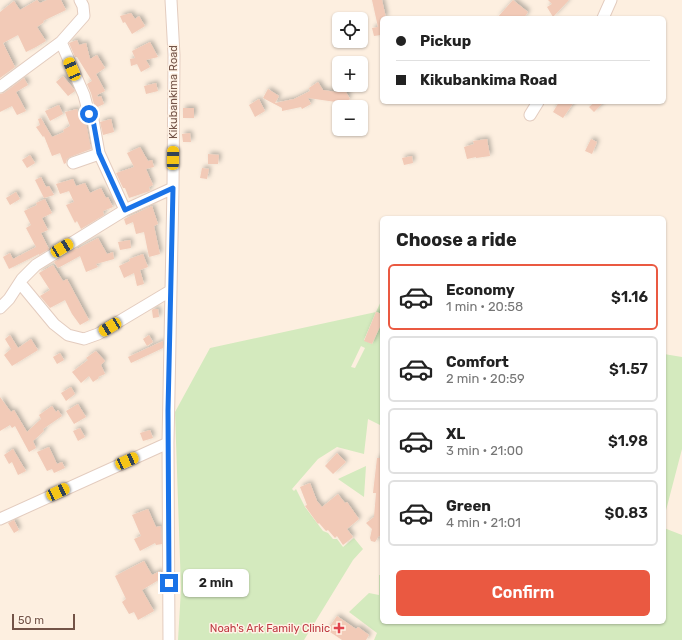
<!DOCTYPE html>
<html lang="en">
<head>
<meta charset="utf-8">
<style>
  body { margin:0; font-family:Rubik,sans-serif; background:#f6f6f6; color:#222; height:100vh; display:flex; flex-direction:column; font-size:15px; white-space:nowrap }
  * { box-sizing:border-box; margin:0 }
  p { font-size:13px; color:#767676 }
  .icon { flex:none; width:22px; height:22px; fill:none; stroke:currentColor; stroke-width:2; stroke-linecap:round; stroke-linejoin:round }
  .map { position:relative; flex:1; overflow:hidden }
  .side { position:absolute; left:380px; top:216px; width:286px; height:408px; display:flex; flex-direction:column; background:#fff; border-radius:6px; box-shadow:0 1px 3px #0004 }
  .side>* { flex:none }
  .banner { position:absolute; left:380px; top:16px; width:286px; height:88px; border-radius:6px; box-shadow:0 1px 3px #0004; display:grid; align-content:center; height:88px; padding:0 16px; background:#fff }
  .buttons { position:absolute; left:332px; top:12px; display:grid; gap:8px }
  .buttons a { display:grid; place-items:center; width:36px; height:36px; border-radius:6px; background:#fff; box-shadow:0 1px 3px #0004; font-size:20px }
  .scale { position:absolute; left:12px; bottom:10px; width:63px; box-sizing:border-box; padding-left:4px; border:2px solid #735347; border-top:0; font-size:11px; line-height:14px; white-space:nowrap; color:#735347; -webkit-text-stroke:3px #fff3e6; paint-order:stroke }
  .end { position:absolute; width:18px; height:18px; margin:-9px; border:5px solid #1a73e8; background:#fff; box-shadow:0 0 0 2px #fff }
  .from { border-radius:50% }
  .bubble { position:absolute; height:28px; border-radius:6px; background:#fff; box-shadow:0 1px 3px #0004; font-size:13px; font-weight:600; line-height:28px; text-align:center }
  .car { position:absolute; width:12px; height:24px; margin:-12px -6px; border-radius:5px; box-shadow:0 0 3px 1px #0007; background:linear-gradient(#f5c518 24%,#345 0 40%,#f5c518 0 76%,#345 0 86%,#f5c518 0) }
  .banner b { display:flex; align-items:center; gap:14px; height:38px; font-size:15px }
  .banner b+b { border-top:1px solid #e0e0e0 }
  .banner i { width:10px; height:10px; background:#222 }
  ul { padding:0; list-style:none }
  li { display:flex; align-items:center; gap:12px; height:66px; margin:0 8px 6px; padding:0 8px; border:2px solid #e0e0e0; border-radius:6px }
  li div { flex:1 }
  li b { display:block; font-size:15px }
  li em { font-style:normal; font-weight:600 }
  li.current { border-color:#ea5941 }
  li>.icon { width:36px; height:36px; stroke-width:1.5 }
  h2 { padding:0 16px; font-size:18px; line-height:48px }
  .primary-button { display:flex; gap:8px; margin-top:auto; padding:8px 16px }
  .primary-button a { flex:1; height:46px; border-radius:6px; background:#ea5941; color:#fff; font-size:16px; font-weight:600; line-height:46px; text-align:center }
  .map>svg:first-child { display:block }
</style>
</head>
<body>
<div class="map">
<svg width="682" height="640" viewBox="0 0 682 640">
  <defs>
    <filter id="shadow"><feDropShadow dx="2.5" dy="-2.5" stdDeviation="2" flood-color="#0004"/></filter>
  </defs>
  <rect width="100%" height="100%" fill="#fdefe0"/>
  <path fill="#d4eabe" fill-rule="evenodd" d="M382,299V314L376,312L364,340L372,344L382,322V426L368,419L364,454L337,447L318,459L292,489L294,491L296,489L305,507L323,531L328,533L333,539H337L343,547L354,538L363,549L353,560L304,640H178L181,589L175,412L210,348L376,312ZM361,346L365,348L355,368L351,367Z
    M664,354L682,357V449L664,518Z
    M366,466L364,497L338,479Z
    M664,528L682,535V640H374L377,633L349,612L369,593L379,595V575H382V622H664Z"/>
  <path fill="#f2cab7" filter="url(#shadow)" d="M37,0L40,3L47,0H61L66,10L43,21L44,22L37,27L46,41L36,47L26,52L18,35L3,43L15,67L0,78V12L14,1L20,10Z
    M372,0H382L386,18H382V31H380L381,35L374,36L372,28L378,27Z
    M513,0L528,12L524,18H497Z
    M548,0H569L553,17L547,7L552,4Z
    M131,13L135,19L139,16L145,26L132,34L125,22L123,23L120,16Z
    M77,40L79,45L86,43L90,59L97,55L105,68L96,74L105,91L97,95L98,97L101,96L104,104L95,108L91,93L87,84L92,81L77,57H75L69,43Z
    M150,42L158,57L146,60L150,67L141,72L137,64L131,66L130,59L135,58L132,51Z
    M63,76L73,88L75,91L68,96L56,82Z
    M24,78L28,85L16,92L26,111L17,115L12,106L0,112V94L4,93Z
    M318,82L323,90L336,92V85H346V92L350,99L343,103L308,98L311,104L302,109L301,107L282,111V108L263,98L268,89L279,96L275,103L294,99L310,91L309,88Z
    M156,83L158,91L146,94L144,86Z
    M259,99L265,111L255,117L249,105Z
    M559,102H574L563,118L553,112Z
    M595,102H604L594,112L589,107Z
    M59,105L63,114L50,121L45,111Z
    M183,108H194V118H183Z
    M77,109L80,119L83,118L86,123L91,149L70,157L67,159L66,163L64,164L60,153L52,156L44,136L43,137L36,127L40,125L38,119L41,118L52,137L64,132L63,130L70,126L65,112Z
    M111,119L114,132L103,135L100,122Z
    M190,133L191,142H183L182,134Z
    M487,139L490,156L476,158V157L467,159L464,147L474,144L473,141Z
    M591,139L597,142L592,154L585,151Z
    M140,147L148,161L152,160L154,167L146,169L153,185L149,187L150,191L129,198L125,188H123L116,173L134,167L127,153Z
    M208,154L219,155L218,164H208Z
    M30,155L35,163L27,168L22,160Z
    M412,156L413,163L404,165L402,158Z
    M202,168L209,169L207,179L200,178Z
    M41,177L46,187L49,186L54,195L44,198L35,180Z
    M73,179L76,186L85,183L90,193L101,188L106,198L108,197L113,207L103,211L104,215L81,229L77,221L75,223L66,205L74,202L69,191L60,194L56,184Z
    M16,192L20,199L10,205L6,198Z
    M45,199L52,213L42,218L48,230L41,233L49,249L39,255V254L9,269L3,257L10,253L13,259L36,247L26,228L31,225L24,211L37,205L36,203Z
    M152,206L158,224L154,226L160,254L149,257L144,232L136,234L133,222L126,225L124,219Z
    M98,238L107,254L113,252L114,259L96,264L98,267L86,272L80,256L58,268L54,262L77,248V249Z
    M130,240L131,248L120,250L118,242Z
    M143,254L148,267L140,270L144,284L137,286L134,273L124,278L119,266L130,261L129,259Z
    M53,265L63,281L67,279L89,320L80,325L72,314L65,300L50,308L40,296L50,290L39,273Z
    M153,309H158L159,317L153,318L152,310Z
    M376,312L382,314V322L372,344L364,341Z
    M10,335L18,348L31,339L38,350L12,366L4,355L11,349L5,339Z
    M149,335L153,342L147,346L143,339Z
    M163,341V348L131,363L128,357Z
    M96,351L105,361L101,365L105,374L98,377L99,378L93,382L89,376L81,383L72,372L88,360L86,358Z
    M60,353L64,360L57,364L53,357Z
    M71,387L75,394L66,401L61,393Z
    M0,397L11,412L14,410L27,432L41,419L39,415L52,406L56,412L58,410L62,416L43,429L44,431L33,441L36,448L29,452L15,426L12,428L10,425L0,431Z
    M78,404L86,417L74,424L66,411Z
    M80,428L85,437L78,441L73,431Z
    M150,430L153,438L143,441L140,433Z
    M49,447L57,464L62,462L65,468L54,473L52,469L47,471L37,452Z
    M13,449L26,471L18,475L12,462L9,464L4,455Z
    M337,453L346,462L333,474L325,466Z
    M377,458H382V534L378,537L377,539L375,542L371,541L370,538L372,529L366,523L374,517L376,493H373Z
    M310,483L317,501L322,507L338,494L345,503L347,502L359,519L347,529L353,537L343,545L337,536L335,538L328,530L326,531L319,523L318,524L305,506L307,505L300,487Z
    M148,509L156,527L161,526L162,544L156,545L155,543L140,551L134,539L141,536L132,515Z
    M14,520L19,530L14,533L8,523Z
    M144,561L152,575L160,571L162,573V578L142,590L154,611L138,620L134,612L129,614L122,602L126,599L115,576Z
    M337,616L356,629L358,627L369,635L366,640H342L327,630Z"/>
  <g fill="none" stroke-linecap="round" stroke-linejoin="round">
    <g stroke="#e3ccbf" stroke-width="13">
      <path id="minor" d="M603,18L611,0
        M61,42L84,95L89,114L93,120L99,153L125,210
        M0,87L61,42L84,16L83,6L80,0
        M530,115L538,102
        M73,163L99,154
        M20,283L54,324L68,335L84,339L98,334L170,291
        M0,308L9,299L22,279L36,265L125,210L173,188
        M0,519L168,443
        M169,640L168,443L173,188L174,55L171,0"/>
    </g>
    <use href="#minor" stroke="#fff" stroke-width="11"/>
  </g>
  <g fill="none" stroke-linecap="round" stroke-linejoin="round">
    <path stroke="#1a73e8" stroke-width="5" d="M89,114L93,120L99,153L125,210L173,188L168,411L169,583"/>
  </g>
  <path fill="#e0444e" stroke="#fff3e6" stroke-width="1.5" d="M337 622h4v4h4v4h-4v4h-4v-4h-4v-4h4z"/>
  <g text-anchor="middle" dominant-baseline="central" stroke-width="3" stroke-linejoin="round" paint-order="stroke">
    <g font-size="11" fill="#735347" stroke="#fff3e6">
      <text transform="translate(173 92) rotate(-90)">Kikubankima Road</text>
    </g>
    <g font-size="11" fill="#be3a42" stroke="#fff3e6" text-anchor="end">
      <text x="330" y="628">Noah's Ark Family Clinic</text>
    </g>
  </g>
</svg>
<div class="buttons">
<a><svg class="icon" aria-label="locate" viewBox="0 0 24 24"><circle cx="12" cy="12" r="6"/><path d="M12 2v4M12 18v4M2 12h4M18 12h4"/></svg></a>
<a>+</a>
<a>−</a>
</div>
<div class="scale">50 m</div>
<i class="end from" style="left:89px;top:114px"></i>
<i class="end" style="left:169px;top:583px"></i>
<div class="bubble" style="left:183px;top:569px;width:66px">2 min</div>
<i class="car" style="left:72px;top:69px;rotate:337deg"></i>
<i class="car" style="left:173px;top:158px;rotate:1deg"></i>
<i class="car" style="left:62px;top:248px;rotate:59deg"></i>
<i class="car" style="left:110px;top:327px;rotate:239deg"></i>
<i class="car" style="left:127px;top:461px;rotate:66deg"></i>
<i class="car" style="left:58px;top:492px;rotate:65deg"></i>
<div class="banner">
<b><i class="from"></i>Pickup</b>
<b><i></i>Kikubankima Road</b>
</div>
<section class="side">
<h2>Choose a ride</h2>
<ul>
<li class="current"><svg class="icon" aria-label="car" viewBox="0 0 24 24"><path d="M5 17H2v-5l4-1 3-4h7l3 4 3 1v5h-3M9 17h6M6 11h13"/><circle cx="7" cy="17" r="2"/><circle cx="17" cy="17" r="2"/></svg><div><b>Economy</b><p>1 min · 20:58</p></div><em>$1.16</em></li>
<li><svg class="icon" aria-label="car" viewBox="0 0 24 24"><path d="M5 17H2v-5l4-1 3-4h7l3 4 3 1v5h-3M9 17h6M6 11h13"/><circle cx="7" cy="17" r="2"/><circle cx="17" cy="17" r="2"/></svg><div><b>Comfort</b><p>2 min · 20:59</p></div><em>$1.57</em></li>
<li><svg class="icon" aria-label="car" viewBox="0 0 24 24"><path d="M5 17H2v-5l4-1 3-4h7l3 4 3 1v5h-3M9 17h6M6 11h13"/><circle cx="7" cy="17" r="2"/><circle cx="17" cy="17" r="2"/></svg><div><b>XL</b><p>3 min · 21:00</p></div><em>$1.98</em></li>
<li><svg class="icon" aria-label="car" viewBox="0 0 24 24"><path d="M5 17H2v-5l4-1 3-4h7l3 4 3 1v5h-3M9 17h6M6 11h13"/><circle cx="7" cy="17" r="2"/><circle cx="17" cy="17" r="2"/></svg><div><b>Green</b><p>4 min · 21:01</p></div><em>$0.83</em></li>
</ul>
<div class="primary-button"><a>Confirm</a></div>
</section>
</div>
</body>
</html>
